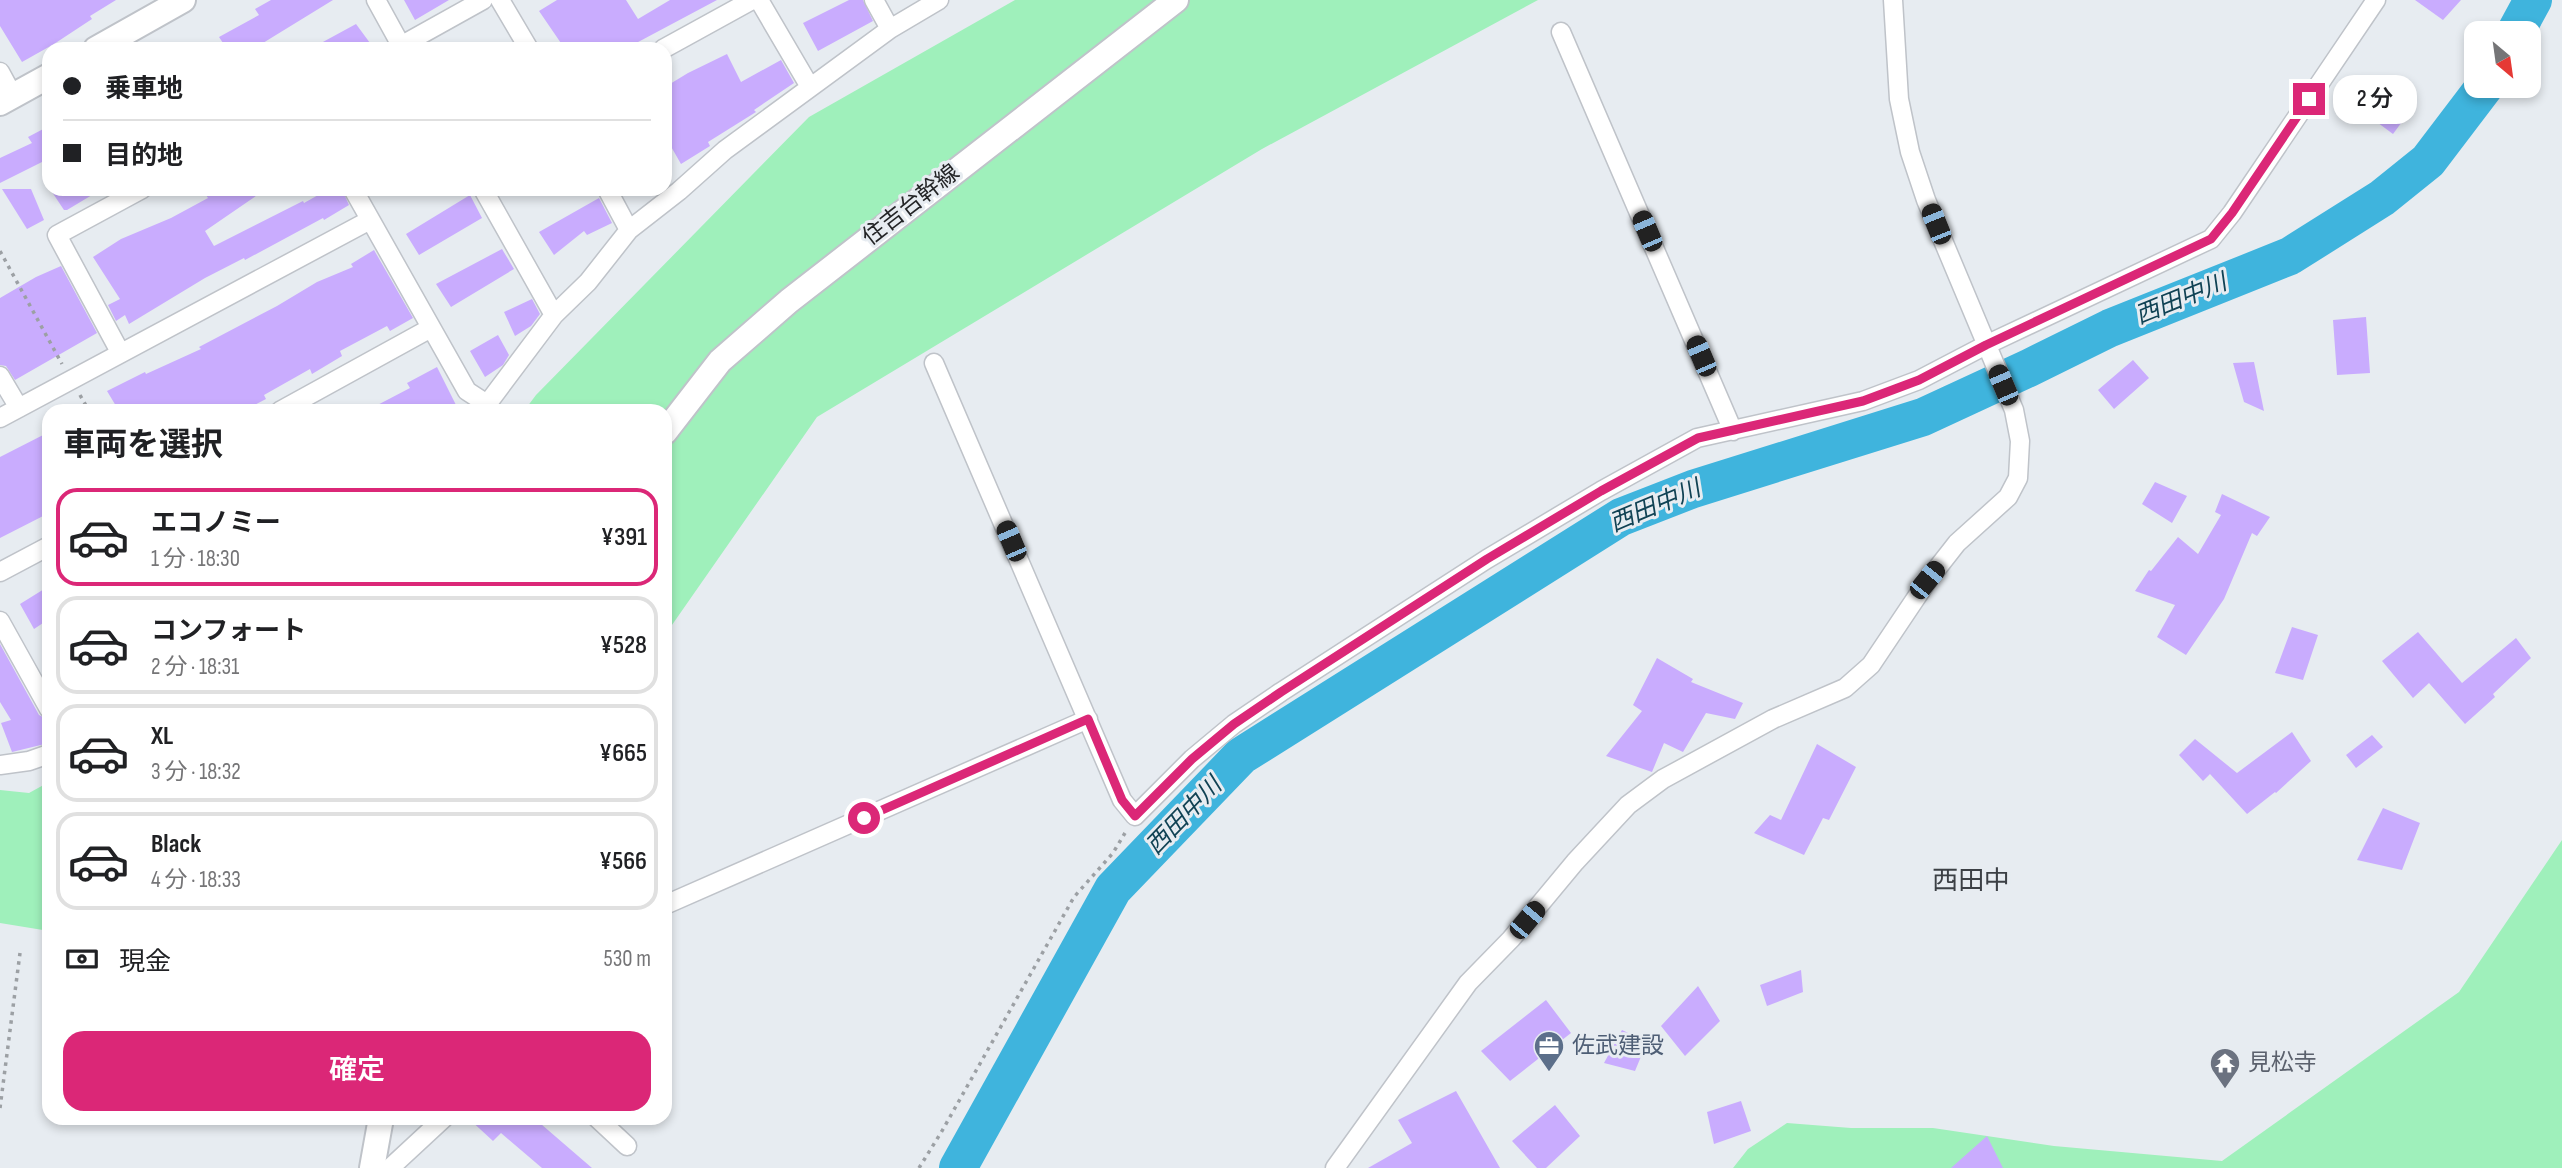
<!DOCTYPE html>
<html lang="ja">
<head>
<meta charset="utf-8">
<style>
  body { margin:0; font-family:"Sofia Sans Condensed","Noto Sans JP",sans-serif; background:#f6f6f6; color:#202124; height:100vh; display:flex; flex-direction:column; font-size:26px; white-space:nowrap }
  * { box-sizing:border-box; margin:0 }
  p { font-size:23px; color:#757577 }
  .icon { flex:none; width:38px; height:38px; fill:none; stroke:currentColor; stroke-width:2; stroke-linecap:round; stroke-linejoin:round }
  .map { position:relative; flex:1; overflow:hidden }
  .details { position:absolute; left:42px; top:404px; width:630px; height:721px; display:flex; flex-direction:column; background:#fff; border-radius:21px; box-shadow:0 4px 10px #0003 }
  .details>* { flex:none }
  .banner { position:absolute; left:42px; top:42px; width:630px; height:154px; border-radius:21px; box-shadow:0 4px 10px #0003; display:grid; align-content:center; height:154px; padding:0 21px; background:#fff }
  .needle { width:46px; rotate:151deg }
  .tools { position:absolute; left:2464px; top:21px; display:grid; gap:14px }
  .tools a { display:grid; place-items:center; width:77px; height:77px; border-radius:14px; background:#fff; box-shadow:0 4px 10px #0003; font-size:35px }
  .end { position:absolute; width:32px; height:32px; margin:-16px; border:9px solid #db2777; background:#fff; box-shadow:0 0 0 4px #fff }
  .from { border-radius:50% }
  .bubble { position:absolute; height:49px; border-radius:21px; background:#fff; box-shadow:0 4px 10px #0003; font-size:23px; font-weight:600; line-height:49px; text-align:center }
  .car { position:absolute; width:21px; height:42px; margin:-21px -10px; border-radius:9px; box-shadow:0 0 5px 2px #0007; background:linear-gradient(#222 24%,#8ab4d8 0 40%,#222 0 76%,#8ab4d8 0 86%,#222 0) }
  .banner b { display:flex; align-items:center; gap:24px; height:66px; font-size:26px }
  .banner b+b { border-top:2px solid #e0e0e0 }
  .banner i { width:18px; height:18px; background:#202124 }
  ul { padding:0; list-style:none }
  li { display:flex; align-items:center; gap:21px; height:98px; margin:0 14px 10px; padding:0 7px; border:4px solid #e0e0e0; border-radius:21px }
  li div { flex:1 }
  li b { display:block; font-size:26px }
  li em { font-style:normal; font-weight:600 }
  li.on { border-color:#db2777 }
  li>.icon { width:63px; height:63px; stroke-width:1.5 }
  h2 { padding:0 21px; font-size:32px; line-height:84px }
  .pay { display:flex; align-items:center; gap:18px; height:77px; padding:0 21px; font-size:26px }
  .pay p { margin-inline-start:auto }
  .action { display:flex; gap:14px; margin-top:auto; padding:14px 21px }
  .action a { flex:1; height:80px; border-radius:21px; background:#db2777; color:#fff; font-size:28px; font-weight:600; line-height:80px; text-align:center }
  .map>svg:first-child { display:block }
</style>
</head>
<body>
<div class="map">
<svg width="2562" height="1168" viewBox="0 0 2562 1168">
  <rect width="100%" height="100%" fill="#e7ecf1"/>
  <path fill="#9ff0bb" d="M1015,0H1538L1262,149L817,417L665,635V411H524L536,395L809,117Z
    M49,782V931L0,923V790L29,793Z
    M2562,840V1168H1733L1748,1149L1787,1123L1851,1128H1933L2054,1146L2222,1161L2459,992Z"/>
  <g fill="none" stroke-linecap="round" stroke-linejoin="round">
    <path stroke="#3fb4dd" stroke-width="38" d="M2515,33L2533,0
      M958,1168L1113,889L1241,756L1621,517L1693,489L1923,417L2029,368L2110,328L2290,256L2382,198L2428,161L2485,86"/>
  </g>
  <path fill="#c9acfe" d="M0,0H116L90,16L92,19L54,44L22,62L0,26Z
    M271,0H333L253,49H227L219,37L259,15L255,9Z
    M404,0H449L415,20Z
    M557,0H626L638,19L670,0H717L625,49H565L539,11Z
    M849,0H863L873,21L818,51L803,23Z
    M2415,0H2461L2443,20Z
    M356,24L370,43L358,49H310Z
    M727,54L741,82L781,60L794,83L754,110L756,112L708,142L710,146L681,164L665,136V87L688,73Z
    M2390,91L2413,107L2393,134L2366,114Z
    M49,126V174L42,162L0,183V158L32,143L28,137Z
    M2,189H31L44,220L27,229Z
    M50,189H102L67,210H64Z
    M217,189H266L205,231L214,246L303,201L304,203L329,189H342L349,205L324,220L323,218L245,260L244,258L205,278L129,324L125,315L116,321L108,305L120,299L93,257L121,239L171,218L208,198L206,195Z
    M470,195L482,218L419,255L406,234Z
    M599,198L612,223L587,235L584,231L554,255L539,232Z
    M502,249L514,269L451,307L436,284Z
    M374,250L413,318L390,331L387,326L340,351L342,356L312,374L310,369L264,395L266,399L243,411H119L107,391L145,372L146,374L201,349L199,347L277,306L317,282L353,267L351,264Z
    M61,266L97,333L15,380L6,366L0,365V298L36,277Z
    M532,299L540,314L531,326L515,336L504,312Z
    M2366,317L2370,373L2337,375L2333,320Z
    M498,335L509,355L503,365L485,377L470,351Z
    M2133,360L2149,378L2114,409L2098,390Z
    M2254,362L2264,411L2244,402L2233,363Z
    M437,367L459,411H366L410,388L407,383Z
    M49,432V513L0,538V457Z
    M2155,482L2187,496L2172,523L2142,504Z
    M2222,494L2270,517L2257,536L2252,533L2224,599L2186,655L2157,637L2175,605L2135,591L2149,570L2151,571L2178,537L2198,554L2221,515L2215,512Z
    M49,586V619L34,629L20,604Z
    M2292,627L2318,635L2303,680L2275,673Z
    M2418,632L2462,683L2516,638L2531,658L2493,694L2495,697L2465,724L2429,683L2413,698L2382,661Z
    M0,644L39,715L49,720V743L12,752L1,723L11,720L0,702Z
    M1657,658L1693,679L1691,682L1743,703L1735,719L1706,713L1683,752L1664,743L1652,772L1606,756L1642,711L1633,705Z
    M2292,732L2311,761L2276,793L2275,792L2247,814L2210,774L2203,781L2179,755L2195,739L2237,773Z
    M2372,735L2383,747L2356,768L2346,755Z
    M1817,744L1856,767L1829,820L1823,818L1804,855L1754,833L1770,815L1781,820Z
    M2383,808L2420,823L2402,870L2357,860Z
    M1801,970L1803,992L1767,1006L1760,985Z
    M1698,986L1720,1021L1685,1056L1661,1026Z
    M1546,1000L1571,1033L1510,1081L1481,1051Z
    M1622,1030L1647,1042L1635,1071L1604,1063Z
    M1456,1091L1500,1168H1368L1412,1143L1398,1120Z
    M1741,1101L1751,1131L1714,1144L1707,1112Z
    M1555,1105L1580,1136L1546,1168H1537L1512,1141Z
    M468,1118H534L592,1168H542L501,1133L493,1141Z
    M1987,1136L2003,1168H1951Z"/>
  <g fill="none" stroke-linecap="round" stroke-linejoin="round">
    <g stroke="#bfc3c9" stroke-width="21">
      <path id="street" d="M376,0L403,49
        M500,0L529,49
        M759,0L810,87
        M874,0L890,29
        M1561,32L1733,431
        M395,49L483,0
        M663,49L752,0
        M0,72L13,96
        M353,189L467,391L487,404
        M483,189L554,315
        M607,189L629,230
        M120,352L57,235L142,189
        M934,363L1122,800L1135,816L1192,759L1234,724L1281,692L1487,559L1601,491L1697,438L1863,401L1919,380L1986,345L2211,239L2232,213L2376,0
        M0,376L19,408
        M280,411L429,329
        M482,411L554,315L588,282L629,230L679,191L725,150L890,29L939,0
        M0,418L370,220
        M0,572L49,546
        M0,621L49,709
        M0,765L29,761L49,754
        M665,905L1088,719
        M597,1118L627,1146
        M390,1168L444,1118
        M1335,1168L1468,983L1511,939L1575,862L1628,805L1663,779L1773,719L1845,688L1871,665L1928,580L1957,543L2008,497L2018,478L2020,441L2014,410L1926,200L1910,152L1899,99L1893,0"/>
    </g>
    <g stroke="#bfc3c9" stroke-width="28">
      <path id="secondary" d="M96,49L183,0
        M0,103L49,76
        M665,432L720,361L789,301L1176,0
        M372,1168L381,1118"/>
    </g>
    <path stroke="#9ca0a4" stroke-width="3.5" stroke-dasharray="3.5 5" stroke-linecap="butt" d="M0,251L62,364
      M80,395L89,411
      M0,1108L20,953
      M919,1168L942,1131L1074,897L1113,853L1125,833"/>
    <use href="#street" stroke="#fff" stroke-width="18"/>
    <use href="#secondary" stroke="#fff" stroke-width="24"/>
  </g>
  <g fill="none" stroke-linecap="round" stroke-linejoin="round">
    <path stroke="#db2777" stroke-width="9" d="M864,818L1088,719L1122,800L1135,816L1192,759L1234,724L1281,692L1487,559L1601,491L1698,438L1863,401L1919,380L1986,345L2211,239L2232,213L2309,99"/>
  </g>
  <defs>
    <g id="office-pin" transform="scale(1.575)"><path d="M0 17L-7.5 6A9.5 9.5 0 1 1 7.5 6Z" fill="#5c6f8a" stroke="#e7ecf1"/><path d="M-6-3h4V-5.5h4V-3h4V5H-6ZM-1-4.5V-3h2v-1.5ZM-6 0V1H6V0Z" fill="#fff"/></g>
    <g id="temple-pin" transform="scale(1.575)"><path d="M0 17L-7.5 6A9.5 9.5 0 1 1 7.5 6Z" fill="#6b7280" stroke="#e7ecf1"/><path d="M0-6L5-2H3V0L6.5 2.5H4V6H1.5V3h-3V6H-4V2.5H-6.5L-3 0V-2H-5Z" fill="#fff"/></g>
  </defs>
  <g fill-rule="evenodd">
    <use href="#office-pin" x="1549" y="1046"/>
    <use href="#temple-pin" x="2225" y="1063"/>
  </g>
  <g text-anchor="middle" dominant-baseline="central" stroke-width="6" stroke-linejoin="round" paint-order="stroke">
    <g font-size="23" fill="#232426" stroke="#e7ecf1">
      <text transform="translate(911 205) rotate(-38)">住吉台幹線</text>
    </g>
    <g font-size="23" fill="#4e5e75" stroke="#e7ecf1" text-anchor="start">
      <text x="1572" y="1046">佐武建設</text>
    </g>
    <g font-size="23" fill="#5b616d" stroke="#e7ecf1" text-anchor="start">
      <text x="2248" y="1063">見松寺</text>
    </g>
    <g font-size="24" font-style="italic" fill="#104254" stroke="#e7ecf1">
      <text transform="translate(2181 299) rotate(-22)">西田中川</text>
      <text transform="translate(1655 506) rotate(-23)">西田中川</text>
      <text transform="translate(1184 816) rotate(-46)">西田中川</text>
    </g>
    <g font-size="26" fill="#3c4045" stroke="#e7ecf1">
      <text x="1971" y="881">西田中</text>
    </g>
  </g>
</svg>
<div class="tools">
<a><svg class="needle" viewBox="-14 -14 28 28"><path d="M0-13l5 13h-10z" fill="#e53935"/><path d="M0 13l5-13h-10z" fill="#757577"/></svg></a>
</div>
<i class="end from" style="left:864px;top:818px"></i>
<i class="end" style="left:2309px;top:99px"></i>
<div class="bubble" style="left:2333px;top:75px;width:84px">2 分</div>
<i class="car" style="left:1936px;top:224px;rotate:338deg"></i>
<i class="car" style="left:1647px;top:231px;rotate:337deg"></i>
<i class="car" style="left:1701px;top:356px;rotate:337deg"></i>
<i class="car" style="left:2003px;top:385px;rotate:337deg"></i>
<i class="car" style="left:1011px;top:541px;rotate:337deg"></i>
<i class="car" style="left:1927px;top:580px;rotate:39deg"></i>
<i class="car" style="left:1527px;top:920px;rotate:40deg"></i>
<div class="banner">
<b><i class="from"></i>乗車地</b>
<b><i></i>目的地</b>
</div>
<section class="details">
<h2>車両を選択</h2>
<ul>
<li class="on"><svg class="icon" aria-label="car" viewBox="0 0 24 24"><path d="M5 17H2v-5l4-1 3-4h7l3 4 3 1v5h-3M9 17h6M6 11h13"/><circle cx="7" cy="17" r="2"/><circle cx="17" cy="17" r="2"/></svg><div><b>エコノミー</b><p>1 分 · 18:30</p></div><em>¥391</em></li>
<li><svg class="icon" aria-label="car" viewBox="0 0 24 24"><path d="M5 17H2v-5l4-1 3-4h7l3 4 3 1v5h-3M9 17h6M6 11h13"/><circle cx="7" cy="17" r="2"/><circle cx="17" cy="17" r="2"/></svg><div><b>コンフォート</b><p>2 分 · 18:31</p></div><em>¥528</em></li>
<li><svg class="icon" aria-label="car" viewBox="0 0 24 24"><path d="M5 17H2v-5l4-1 3-4h7l3 4 3 1v5h-3M9 17h6M6 11h13"/><circle cx="7" cy="17" r="2"/><circle cx="17" cy="17" r="2"/></svg><div><b>XL</b><p>3 分 · 18:32</p></div><em>¥665</em></li>
<li><svg class="icon" aria-label="car" viewBox="0 0 24 24"><path d="M5 17H2v-5l4-1 3-4h7l3 4 3 1v5h-3M9 17h6M6 11h13"/><circle cx="7" cy="17" r="2"/><circle cx="17" cy="17" r="2"/></svg><div><b>Black</b><p>4 分 · 18:33</p></div><em>¥566</em></li>
</ul>
<div class="pay"><svg class="icon" aria-label="cash" viewBox="0 0 24 24"><path d="M3 7h18v10H3z"/><circle cx="12" cy="12" r="2"/></svg>現金<p>530 m</p></div>
<div class="action"><a>確定</a></div>
</section>
</div>
</body>
</html>
